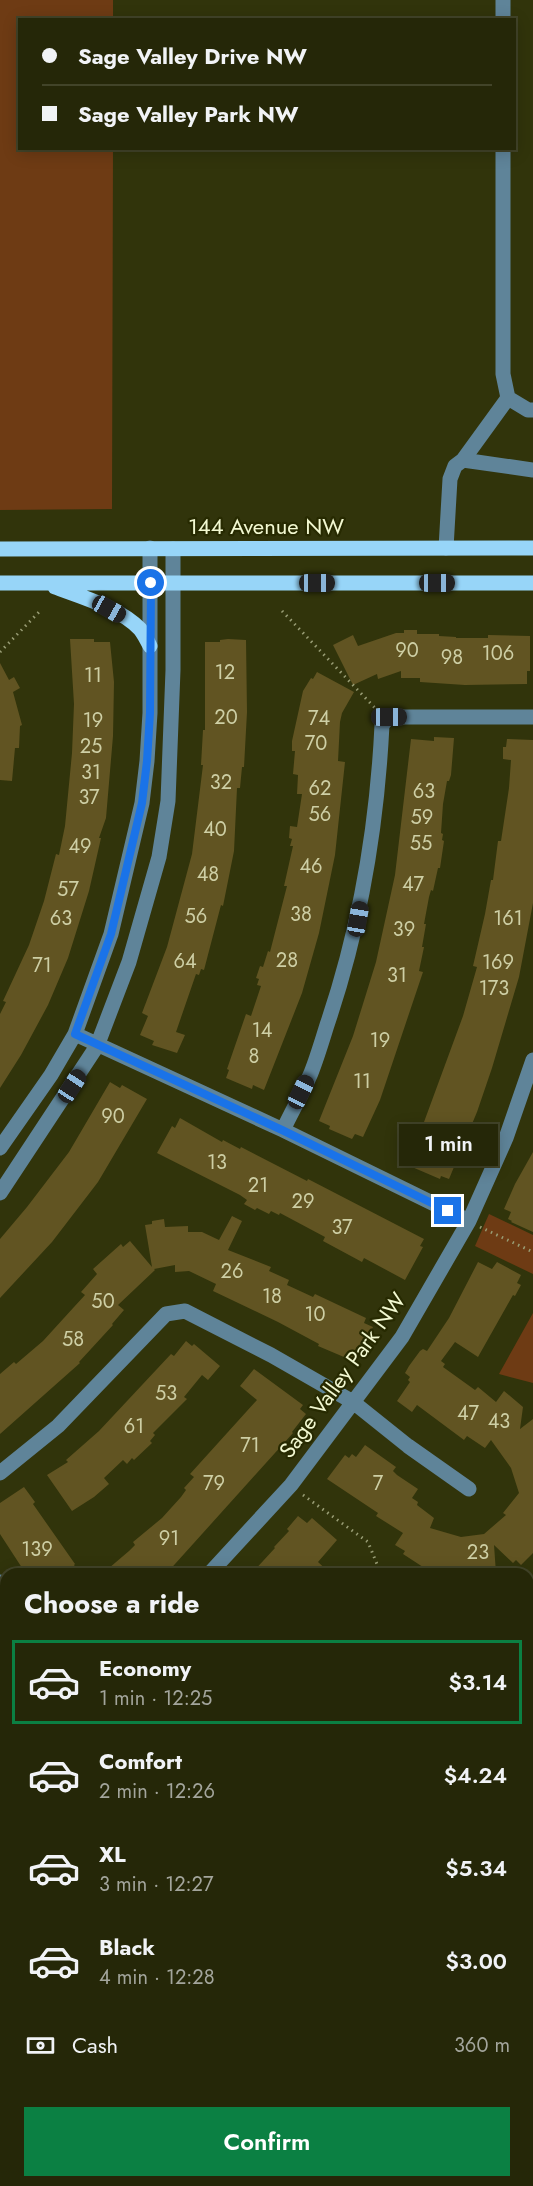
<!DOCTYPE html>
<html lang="en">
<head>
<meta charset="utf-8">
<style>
  body { margin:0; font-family:Jost,sans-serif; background:#313316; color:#f1f3f6; height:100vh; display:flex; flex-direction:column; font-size:22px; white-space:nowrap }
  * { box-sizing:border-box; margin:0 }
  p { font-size:20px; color:#a3a59c }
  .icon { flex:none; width:33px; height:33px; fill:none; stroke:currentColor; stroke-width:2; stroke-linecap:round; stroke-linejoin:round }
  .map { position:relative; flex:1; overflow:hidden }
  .side { position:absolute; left:0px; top:1568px; width:534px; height:620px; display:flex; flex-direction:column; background:#252708; border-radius:18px 18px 0 0; box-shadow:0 3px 15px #0003,0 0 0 2px #424429 }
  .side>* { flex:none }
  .guide { position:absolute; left:18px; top:18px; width:498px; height:132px; border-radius:0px; box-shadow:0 3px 15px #0003,0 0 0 2px #424429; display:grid; align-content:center; height:132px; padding:0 24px; background:#252708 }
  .end { position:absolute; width:27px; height:27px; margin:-14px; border:8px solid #1a73e8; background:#fff; box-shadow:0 0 0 3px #fff }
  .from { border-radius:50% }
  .bubble { position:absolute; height:42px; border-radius:0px; background:#252708; box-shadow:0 3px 15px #0003,0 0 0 2px #424429; font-size:20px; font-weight:600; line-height:42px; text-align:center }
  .car { position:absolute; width:18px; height:36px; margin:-18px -9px; border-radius:8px; box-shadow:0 0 4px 2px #0007; background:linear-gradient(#222 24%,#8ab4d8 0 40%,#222 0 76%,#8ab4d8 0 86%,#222 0) }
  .guide b { display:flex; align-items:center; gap:21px; height:57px; font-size:22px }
  .guide b+b { border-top:2px solid #424429 }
  .guide i { width:15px; height:15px; background:#f1f3f6 }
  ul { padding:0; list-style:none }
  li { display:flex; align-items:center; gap:18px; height:84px; margin:0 12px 9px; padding:0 12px; border:3px solid transparent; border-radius:0px }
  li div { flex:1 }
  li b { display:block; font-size:22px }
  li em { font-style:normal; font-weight:600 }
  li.current { border-color:#0b8043 }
  li>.icon { width:54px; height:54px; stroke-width:1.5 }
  h2 { padding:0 24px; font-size:27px; line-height:72px }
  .pay { display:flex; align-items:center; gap:15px; height:66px; padding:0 24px; font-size:22px }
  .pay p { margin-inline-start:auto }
  .button { display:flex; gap:12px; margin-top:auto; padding:12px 24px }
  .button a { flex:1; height:69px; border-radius:0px; background:#0b8043; color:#fff; font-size:24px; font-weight:600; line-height:69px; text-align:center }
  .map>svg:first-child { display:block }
</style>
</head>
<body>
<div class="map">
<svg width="533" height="2186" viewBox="0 0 533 2186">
  <rect width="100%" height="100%" fill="#31340b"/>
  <path fill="#6e3b14" d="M0,0H113V19L20,20V148L113,149L112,509L0,510Z
    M489,1214L533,1235V1274L475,1246Z
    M533,1313V1383L499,1374Z
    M533,1601V1890L528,1894V1604Z
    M6,1797V2181H52L51,2186H0V1798Z"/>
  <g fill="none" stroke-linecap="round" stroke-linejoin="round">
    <path stroke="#a55176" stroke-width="4.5" d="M528,1744L533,1739
      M0,1893L6,1892"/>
  </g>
  <path fill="#615422" d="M404,630H417V634H439V636L456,637V638H488V635L530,636V671H527V684L465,685L420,682V678H401V671L378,679L377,674L353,685L333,645L353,635L358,646L396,633H404Z
    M70,639H94V642H110L114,682L113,736L106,818L99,838H101L89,891L68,958L48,1005L21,1055L0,1088V1014L6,1002L3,1001L29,945L44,901L56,854L59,855L65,826L72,753L74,704Z
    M228,639L246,640L247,712L244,767H242L240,788H237L234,851L223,906L221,905L204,970L201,969L199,975L196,974L176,1032L185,1035L177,1053L152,1045L154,1041L140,1035L148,1016L142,1013L167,947L192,854L203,765H201L203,730H205V642H220V640Z
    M0,663L9,680L14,677L20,688L13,692L22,725L20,726L19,748H15L12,781L0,780Z
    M317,672L354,692L342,713L340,722L338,761L345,762L335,855L319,933L302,993L264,1090L253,1085L252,1089L226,1078L229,1070L227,1069L246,1014L251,1016L261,986L257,985L259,979L256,978L260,966L263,967L268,951L270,952L287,886H284L293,846H290L292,839L289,838L290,826L297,827L302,794H297L298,775L293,774L295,751H292V741L303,691L311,678L313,679Z
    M434,737L454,738L451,775L449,781H447L443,804L441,833L443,834L442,840L444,841L440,868H438L433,891L431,890L429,897L424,924H426L422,947H424L419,971L423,972L380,1100L363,1137L355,1134L352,1139L329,1129L330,1126L319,1121L353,1036L376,962L395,875L411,739L434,741Z
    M507,739L533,740V903L519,977L492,1068L477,1112L449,1179L441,1176L440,1179L412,1167L421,1146L418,1145L426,1122H424L463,1016L477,967L473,966L485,914L491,880H493L498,841H501L509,788L511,760L503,759V747H506Z
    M110,1082L120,1088L122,1085L147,1099L98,1182L52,1242L0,1298V1239L27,1207L69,1152Z
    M180,1118L222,1142L223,1140L240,1149L241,1147L307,1181L308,1179L424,1239L420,1246L423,1247L405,1280L364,1258L362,1262L323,1241L325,1237L280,1213L279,1215L271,1211L269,1214L257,1208L255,1210L244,1204L247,1200L240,1195L157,1153L172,1126L175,1128Z
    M533,1152V1232L511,1222L512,1221L508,1219L511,1212L504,1209L515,1184Z
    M232,1216L242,1221L228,1250L271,1267L269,1271L289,1280L287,1285L313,1297L315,1294L366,1318L364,1323L373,1327L362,1349L357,1347L351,1360L318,1346L319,1344L278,1322L213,1291L216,1284L189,1271L175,1272V1265L154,1269L155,1270L118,1305L124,1310L112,1324L113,1325L79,1362L80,1363L0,1434V1374L14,1362L16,1364L43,1341L74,1307L85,1295L81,1292L97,1274L93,1269L121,1244L123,1247L130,1241L152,1267L145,1225L152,1224V1221L164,1219L165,1227L188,1226V1232H202L219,1240Z
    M478,1262L492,1269L497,1262L521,1275L517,1283L521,1285L515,1296L513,1295L478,1357L455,1342L441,1361L445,1364L443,1367L475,1390L478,1387L496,1402L504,1391L523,1407L520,1429L533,1419V1553L521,1565L516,1560L513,1563L494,1545L496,1573L425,1574L426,1569L403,1554L405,1551L395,1545L403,1533L376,1516L378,1513L327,1479L345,1455L349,1458L352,1454L356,1457L365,1445L396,1467L393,1471L397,1475L418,1489L412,1498L418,1502L417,1505L434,1518L430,1528L461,1537L484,1534L506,1515L503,1513L519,1493L511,1468L491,1440L485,1448L467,1436L464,1440L417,1405L412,1412L397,1401L410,1382L408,1380L410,1377L405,1373L409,1366L420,1351L423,1349L427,1351L449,1318Z
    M186,1341L192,1346L194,1344L220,1366L208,1380L202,1375L184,1397L187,1399L153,1433L155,1435L150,1441L152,1443L134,1460L132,1458L127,1464L123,1460L104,1478L109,1484L94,1497L72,1511L47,1475L68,1462L66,1460L99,1431L171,1354L174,1356Z
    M254,1369L303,1405L300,1409L306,1414L292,1432L293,1433L166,1574H102L129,1551L135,1545L133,1542L162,1518L181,1497L186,1490L184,1488L194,1477L190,1474L257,1400L240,1386Z
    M24,1487L35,1502L33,1504L75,1564L74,1565L80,1574H26L0,1534V1503Z
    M298,1516L307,1523L312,1518L337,1540L318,1562L331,1574H251L275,1548L274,1547L289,1531L287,1529Z"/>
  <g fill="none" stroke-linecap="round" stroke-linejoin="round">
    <path stroke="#999d75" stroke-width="3" stroke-dasharray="1.5 4.5" stroke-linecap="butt" d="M282,611L376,709
      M0,652L40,611
      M480,1227L533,1252
      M303,1495L368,1542L381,1574
      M528,1616L533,1615
      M0,1642L6,1638
      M0,1825L6,1824"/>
    <path stroke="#5f8499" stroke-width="15" d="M503,0V20
      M503,148V374L508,398L528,410H533
      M463,460L508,398
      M446,548L450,479L455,466L463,460L533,470
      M75,1034L283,1130L469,1221
      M283,1130C292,1111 303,1092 311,1073C317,1058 322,1041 327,1025C360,928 377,827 382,725L389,717H533
      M0,1148L51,1075L75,1034L111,934L142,803L147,761L150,713V548
      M0,1193L97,1046L129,962L159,857L168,801L173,670V549
      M0,1473L58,1426L166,1314L185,1311L271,1355L353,1402L408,1446L469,1489
      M209,1574L291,1485L402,1337L469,1221L506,1138L533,1060
      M0,1582L6,1592
      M528,2025L533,2021
      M528,2164L533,2160
      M392,2181L395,2186
      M422,2181L426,2186
      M322,2186L332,2181
      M500,2186L506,2181"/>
    <path stroke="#97d5f8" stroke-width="15" d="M0,549L533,548
      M0,583H533
      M55,587C82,597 120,608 140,629C144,634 147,640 150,646"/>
  </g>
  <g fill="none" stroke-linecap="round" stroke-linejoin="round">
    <path stroke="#1a73e8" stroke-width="8" d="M151,583L150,713L147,761L142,803L111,934L75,1034L282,1130L448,1211"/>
  </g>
  <g text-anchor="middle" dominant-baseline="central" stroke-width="4.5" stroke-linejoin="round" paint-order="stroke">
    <g font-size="20" fill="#cecfa5">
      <text x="407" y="650">90</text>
      <text x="498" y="653">106</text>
      <text x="452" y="657">98</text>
      <text x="225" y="672">12</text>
      <text x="93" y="675">11</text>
      <text x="226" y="717">20</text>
      <text x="319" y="718">74</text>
      <text x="93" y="720">19</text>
      <text x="316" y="743">70</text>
      <text x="91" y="746">25</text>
      <text x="91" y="772">31</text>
      <text x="221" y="782">32</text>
      <text x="320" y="788">62</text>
      <text x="424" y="791">63</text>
      <text x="89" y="797">37</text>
      <text x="320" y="814">56</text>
      <text x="422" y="817">59</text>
      <text x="215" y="829">40</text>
      <text x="421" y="843">55</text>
      <text x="80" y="846">49</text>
      <text x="311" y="866">46</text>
      <text x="208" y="874">48</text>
      <text x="413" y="884">47</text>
      <text x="68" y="889">57</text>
      <text x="301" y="914">38</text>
      <text x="196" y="916">56</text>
      <text x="61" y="918">63</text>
      <text x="508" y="918">161</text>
      <text x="404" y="929">39</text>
      <text x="287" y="960">28</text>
      <text x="185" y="961">64</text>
      <text x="498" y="962">169</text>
      <text x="42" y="965">71</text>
      <text x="397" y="975">31</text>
      <text x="494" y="988">173</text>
      <text x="262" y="1030">14</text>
      <text x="380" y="1040">19</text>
      <text x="254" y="1056">8</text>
      <text x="362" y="1081">11</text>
      <text x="113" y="1116">90</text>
      <text x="217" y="1162">13</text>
      <text x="258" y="1185">21</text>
      <text x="303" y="1201">29</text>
      <text x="342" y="1227">37</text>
      <text x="232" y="1271">26</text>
      <text x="272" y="1296">18</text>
      <text x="103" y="1301">50</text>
      <text x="315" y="1314">10</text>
      <text x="73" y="1339">58</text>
      <text x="166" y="1393">53</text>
      <text x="468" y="1413">47</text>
      <text x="499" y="1421">43</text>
      <text x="134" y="1426">61</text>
      <text x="250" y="1445">71</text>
      <text x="214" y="1483">79</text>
      <text x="378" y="1483">7</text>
      <text x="169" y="1538">91</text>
      <text x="37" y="1549">139</text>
      <text x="478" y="1552">23</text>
    </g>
    <g font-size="22" fill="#f2f8d1" stroke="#272a01">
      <text x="266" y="526">144 Avenue NW</text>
      <text transform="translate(342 1375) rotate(-54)">Sage Valley Park NW</text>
    </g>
  </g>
</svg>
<i class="end from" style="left:151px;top:583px"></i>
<i class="end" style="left:448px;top:1211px"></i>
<div class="bubble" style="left:399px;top:1124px;width:99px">1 min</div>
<i class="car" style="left:317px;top:583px;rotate:90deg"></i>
<i class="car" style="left:437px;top:583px;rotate:90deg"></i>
<i class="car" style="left:109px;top:609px;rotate:119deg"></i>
<i class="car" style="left:389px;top:717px;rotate:90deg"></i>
<i class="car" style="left:358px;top:919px;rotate:10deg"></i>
<i class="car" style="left:72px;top:1086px;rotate:33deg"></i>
<i class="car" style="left:301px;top:1092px;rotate:26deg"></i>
<div class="guide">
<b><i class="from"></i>Sage Valley Drive NW</b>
<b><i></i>Sage Valley Park NW</b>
</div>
<section class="side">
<h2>Choose a ride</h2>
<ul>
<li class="current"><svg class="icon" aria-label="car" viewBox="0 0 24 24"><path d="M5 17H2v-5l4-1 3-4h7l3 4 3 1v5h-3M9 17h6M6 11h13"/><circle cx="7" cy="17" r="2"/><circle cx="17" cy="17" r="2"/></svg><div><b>Economy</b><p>1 min · 12:25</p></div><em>$3.14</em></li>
<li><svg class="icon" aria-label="car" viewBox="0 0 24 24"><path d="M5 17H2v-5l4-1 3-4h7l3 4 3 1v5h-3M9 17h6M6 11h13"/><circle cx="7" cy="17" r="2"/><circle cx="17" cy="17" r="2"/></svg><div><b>Comfort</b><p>2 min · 12:26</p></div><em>$4.24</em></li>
<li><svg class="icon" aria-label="car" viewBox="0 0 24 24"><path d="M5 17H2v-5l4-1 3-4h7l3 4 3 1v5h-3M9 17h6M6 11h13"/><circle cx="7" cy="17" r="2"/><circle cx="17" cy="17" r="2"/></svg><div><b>XL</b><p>3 min · 12:27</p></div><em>$5.34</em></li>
<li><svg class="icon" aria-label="car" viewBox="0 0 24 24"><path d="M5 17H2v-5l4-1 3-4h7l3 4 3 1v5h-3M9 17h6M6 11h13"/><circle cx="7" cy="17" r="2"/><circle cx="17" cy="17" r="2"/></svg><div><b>Black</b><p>4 min · 12:28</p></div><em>$3.00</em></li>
</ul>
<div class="pay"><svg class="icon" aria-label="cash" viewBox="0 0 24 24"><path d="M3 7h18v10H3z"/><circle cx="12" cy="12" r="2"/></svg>Cash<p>360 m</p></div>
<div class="button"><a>Confirm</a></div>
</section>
</div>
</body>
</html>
